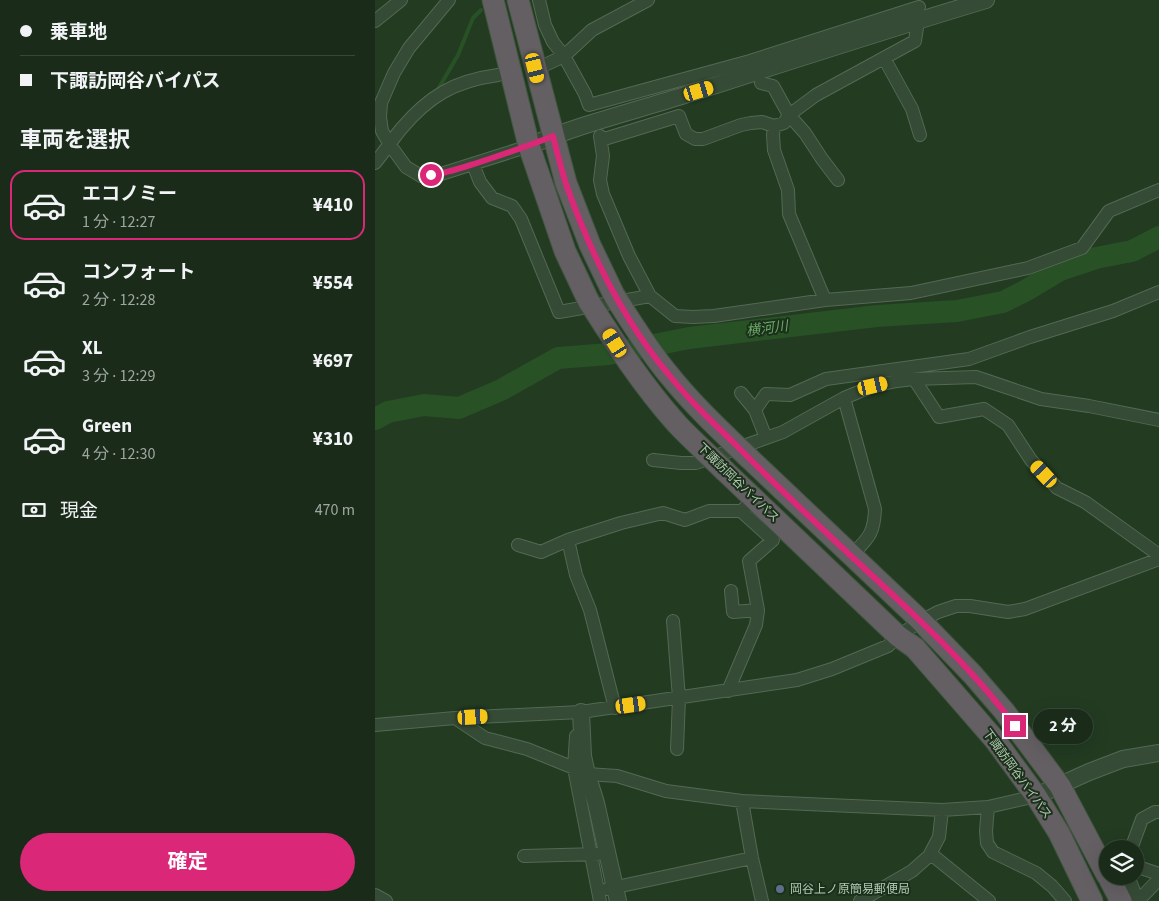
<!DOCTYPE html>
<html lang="ja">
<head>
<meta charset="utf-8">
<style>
  body { margin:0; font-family:"Source Sans 3","Noto Sans JP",sans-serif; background:#273826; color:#f1f3f6; height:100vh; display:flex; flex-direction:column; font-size:19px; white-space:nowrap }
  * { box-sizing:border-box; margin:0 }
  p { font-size:16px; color:#9fa7a2 }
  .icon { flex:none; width:28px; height:28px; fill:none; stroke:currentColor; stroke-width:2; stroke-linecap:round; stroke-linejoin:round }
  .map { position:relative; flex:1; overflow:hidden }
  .details { display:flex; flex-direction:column; background:#1a2c19; width:375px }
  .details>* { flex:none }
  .guide { display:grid; align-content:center; height:110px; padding:0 20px; background:#1a2c19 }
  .buttons { position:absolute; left:724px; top:840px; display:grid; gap:10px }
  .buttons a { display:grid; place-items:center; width:45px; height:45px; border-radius:50%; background:#1a2c19; box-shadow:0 5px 20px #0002,0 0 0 1px #384838; font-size:25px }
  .end { position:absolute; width:22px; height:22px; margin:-11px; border:6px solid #db2777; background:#fff; box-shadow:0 0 0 2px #fff }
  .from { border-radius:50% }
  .bubble { position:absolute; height:35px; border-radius:18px; background:#1a2c19; box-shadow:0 5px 20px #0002,0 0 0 1px #384838; font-size:16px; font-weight:700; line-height:35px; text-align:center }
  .car { position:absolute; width:15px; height:30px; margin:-15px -8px; border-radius:6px; box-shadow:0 0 4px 1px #0007; background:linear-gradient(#f5c518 24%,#345 0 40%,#f5c518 0 76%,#345 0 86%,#f5c518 0) }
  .guide b { display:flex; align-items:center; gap:18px; height:48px; font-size:19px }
  .guide b+b { border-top:1px solid #384838 }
  .guide i { width:12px; height:12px; background:#f1f3f6 }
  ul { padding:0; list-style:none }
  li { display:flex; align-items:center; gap:15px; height:70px; margin:0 10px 8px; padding:0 10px; border:2px solid transparent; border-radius:15px }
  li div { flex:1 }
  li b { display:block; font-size:19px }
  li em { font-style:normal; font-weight:700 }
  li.active { border-color:#db2777 }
  li>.icon { width:45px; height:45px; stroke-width:1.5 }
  h2 { padding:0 20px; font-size:22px; line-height:60px }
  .pay { display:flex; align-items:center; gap:12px; height:55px; padding:0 20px; font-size:19px }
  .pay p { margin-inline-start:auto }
  .action { display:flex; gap:10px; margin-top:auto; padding:10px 20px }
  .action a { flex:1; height:58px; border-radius:30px; background:#db2777; color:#fff; font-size:20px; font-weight:700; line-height:58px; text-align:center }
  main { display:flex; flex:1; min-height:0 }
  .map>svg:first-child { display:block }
</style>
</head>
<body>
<main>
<section class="details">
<div class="guide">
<b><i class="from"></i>乗車地</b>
<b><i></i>下諏訪岡谷バイパス</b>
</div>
<h2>車両を選択</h2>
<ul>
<li class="active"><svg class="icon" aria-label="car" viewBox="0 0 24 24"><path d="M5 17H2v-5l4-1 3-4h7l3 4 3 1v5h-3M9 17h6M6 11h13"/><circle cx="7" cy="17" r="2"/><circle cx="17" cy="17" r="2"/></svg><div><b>エコノミー</b><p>1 分 · 12:27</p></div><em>¥410</em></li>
<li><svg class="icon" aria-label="car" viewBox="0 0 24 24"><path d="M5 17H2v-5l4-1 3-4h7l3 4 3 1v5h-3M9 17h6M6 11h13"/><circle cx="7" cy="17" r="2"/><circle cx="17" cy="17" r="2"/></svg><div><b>コンフォート</b><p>2 分 · 12:28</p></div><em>¥554</em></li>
<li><svg class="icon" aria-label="car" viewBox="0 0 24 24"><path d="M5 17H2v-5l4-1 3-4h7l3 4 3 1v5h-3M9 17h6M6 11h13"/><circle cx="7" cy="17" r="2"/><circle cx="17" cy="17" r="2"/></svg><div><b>XL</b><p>3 分 · 12:29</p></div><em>¥697</em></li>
<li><svg class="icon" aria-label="car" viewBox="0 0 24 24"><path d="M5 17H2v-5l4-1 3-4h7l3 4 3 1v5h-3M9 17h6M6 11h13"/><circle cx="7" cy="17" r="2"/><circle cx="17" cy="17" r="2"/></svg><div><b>Green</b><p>4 分 · 12:30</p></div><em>¥310</em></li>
</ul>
<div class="pay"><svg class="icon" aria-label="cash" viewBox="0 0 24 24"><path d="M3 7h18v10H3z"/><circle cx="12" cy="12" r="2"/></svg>現金<p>470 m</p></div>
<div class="action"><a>確定</a></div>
</section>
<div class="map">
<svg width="784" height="901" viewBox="0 0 784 901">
  <rect width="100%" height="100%" fill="#223b21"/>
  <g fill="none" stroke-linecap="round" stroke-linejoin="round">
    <path stroke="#285126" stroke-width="4" d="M62,91L83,55L98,18L106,10"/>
    <path stroke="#285126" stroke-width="22" d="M0,419L13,412L49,405L84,408L126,390L183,358L234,354L314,338L502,316L582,311L628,302L650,291L685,270L721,258L757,251L784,237"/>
    <g stroke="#536953" stroke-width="14">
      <path id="minor" d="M74,0L34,48L19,73L6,103L5,117L7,131L15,145L31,167L46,176L66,174L154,146
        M164,0L170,25L178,42L189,56L210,94L214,105L375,61L544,7
        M0,21L26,0
        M509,58L537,109L545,135
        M172,64L189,56L217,30L273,0
        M386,83L398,86L414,115L430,133L447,159L463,180
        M399,126L398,135L399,150L413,190L414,214L450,300
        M225,136L228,156L225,180L228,194L254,256L275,296L300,316L318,317L339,316L450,300L536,293L653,268L707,248L734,211L784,190
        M226,140L304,116L311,134L320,139H328L366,125L376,123L387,122L399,126L409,123L414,115L441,95L540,41L544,14
        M0,163C9,152 17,140 26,129C54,96 79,81 123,75
        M98,164L105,182L117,198L137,206L146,219L184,312L275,296
        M539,379L564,417L609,409L633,425L656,460L682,488L710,502L784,555
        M366,393L380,410L391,438
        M469,398L500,509C499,535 493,538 476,556
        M380,410L391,394L415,395L451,379L594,359L655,337L738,311L784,292
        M278,460L306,463H321L408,432L469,398L498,386L522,381L539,379L601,377L666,399L714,406L784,420
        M371,507L366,511L398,540L374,561L383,610
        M193,540L201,575L215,610L240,708
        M143,545L166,552L193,540L246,523L288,513L310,520L334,511H366
        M298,621L304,698L302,749
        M353,691L381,625L383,610L358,612L356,591
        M80,718L110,738L152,749L199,768L212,774L242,776L291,791L367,801L567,810L613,807L661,796
        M0,725L80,718L206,712L422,680L457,669L513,646L523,636L546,621L563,612L581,606H595L633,612L650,609L784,559
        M201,736L199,768L225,901
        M367,801L377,858L387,901
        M613,807L611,831L612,843L618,852L661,873L677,886L690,901
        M756,849L767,819L780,812H784
        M556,854L614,901
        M149,856L223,854
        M760,866L784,874
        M753,876L763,901
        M232,889L377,858
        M0,895L11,901
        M485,901L537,871L554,856L564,837L567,810
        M763,901L784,879"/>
    </g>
    <g stroke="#536953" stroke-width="18">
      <path id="tertiary" d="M154,146C205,124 260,111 313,94C412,62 511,30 611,0
        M206,712L208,756L212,774L221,803L243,901
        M661,796L714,772L748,759L784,753"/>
    </g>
    <g stroke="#405640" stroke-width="23">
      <path id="trunk" d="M118,0L154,146L190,251L213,300
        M143,0L191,183L215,245L239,295
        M375,459L546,621L598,675L629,711L685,786L732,875
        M351,472L523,636L540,648L620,740L661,796L684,833L717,901
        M733,876L746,901"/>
    </g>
    <use href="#minor" stroke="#364b35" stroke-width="12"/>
    <use href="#tertiary" stroke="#364b35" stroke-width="16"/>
    <use href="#trunk" stroke="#635f62" stroke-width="21"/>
    <g stroke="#405640" stroke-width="23" stroke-linecap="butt">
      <path id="trunk-bridge" d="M239,295C256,322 273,350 294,375C318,405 347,432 375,459
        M213,300C240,343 268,386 302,424C317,440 335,456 351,472"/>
    </g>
    <use href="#trunk-bridge" stroke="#635f62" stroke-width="21"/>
  </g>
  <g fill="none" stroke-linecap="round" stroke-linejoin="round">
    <path stroke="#db2777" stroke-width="6" d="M56,175C73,173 89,167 105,162C129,154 154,146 178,136C182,152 186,168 191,184C215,252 247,319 294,375C314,400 337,422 360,444C402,487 446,528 490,569C543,618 597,668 640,726"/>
  </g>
  <circle fill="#5c6f8a" stroke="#1b301a" stroke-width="2" cx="405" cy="889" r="5"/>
  <g text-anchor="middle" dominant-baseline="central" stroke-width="4" stroke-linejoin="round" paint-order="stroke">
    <g font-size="12" fill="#b0c7b0" stroke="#1b301a">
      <text transform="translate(363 483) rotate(44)">下諏訪岡谷バイパス</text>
      <text transform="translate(642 774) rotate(54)">下諏訪岡谷バイパス</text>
    </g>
    <g font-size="12" fill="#b0c7b0" stroke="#1b301a" text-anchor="start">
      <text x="415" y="889">岡谷上ノ原簡易郵便局</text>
    </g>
    <g font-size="14" font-style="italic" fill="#6aa868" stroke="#1b301a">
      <text transform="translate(392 329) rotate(-7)">横河川</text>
    </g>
  </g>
</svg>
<div class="buttons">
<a><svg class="icon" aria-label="layers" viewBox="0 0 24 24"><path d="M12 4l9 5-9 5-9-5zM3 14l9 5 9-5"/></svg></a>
</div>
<i class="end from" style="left:56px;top:175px"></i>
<i class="end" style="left:640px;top:726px"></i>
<div class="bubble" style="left:658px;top:709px;width:60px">2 分</div>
<i class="car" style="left:160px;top:68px;rotate:166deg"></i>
<i class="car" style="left:324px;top:91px;rotate:73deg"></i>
<i class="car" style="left:240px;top:343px;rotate:328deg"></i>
<i class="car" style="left:498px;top:386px;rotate:77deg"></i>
<i class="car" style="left:669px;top:474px;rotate:317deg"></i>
<i class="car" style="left:256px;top:705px;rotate:82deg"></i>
<i class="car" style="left:98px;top:717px;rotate:87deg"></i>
</div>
</main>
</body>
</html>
